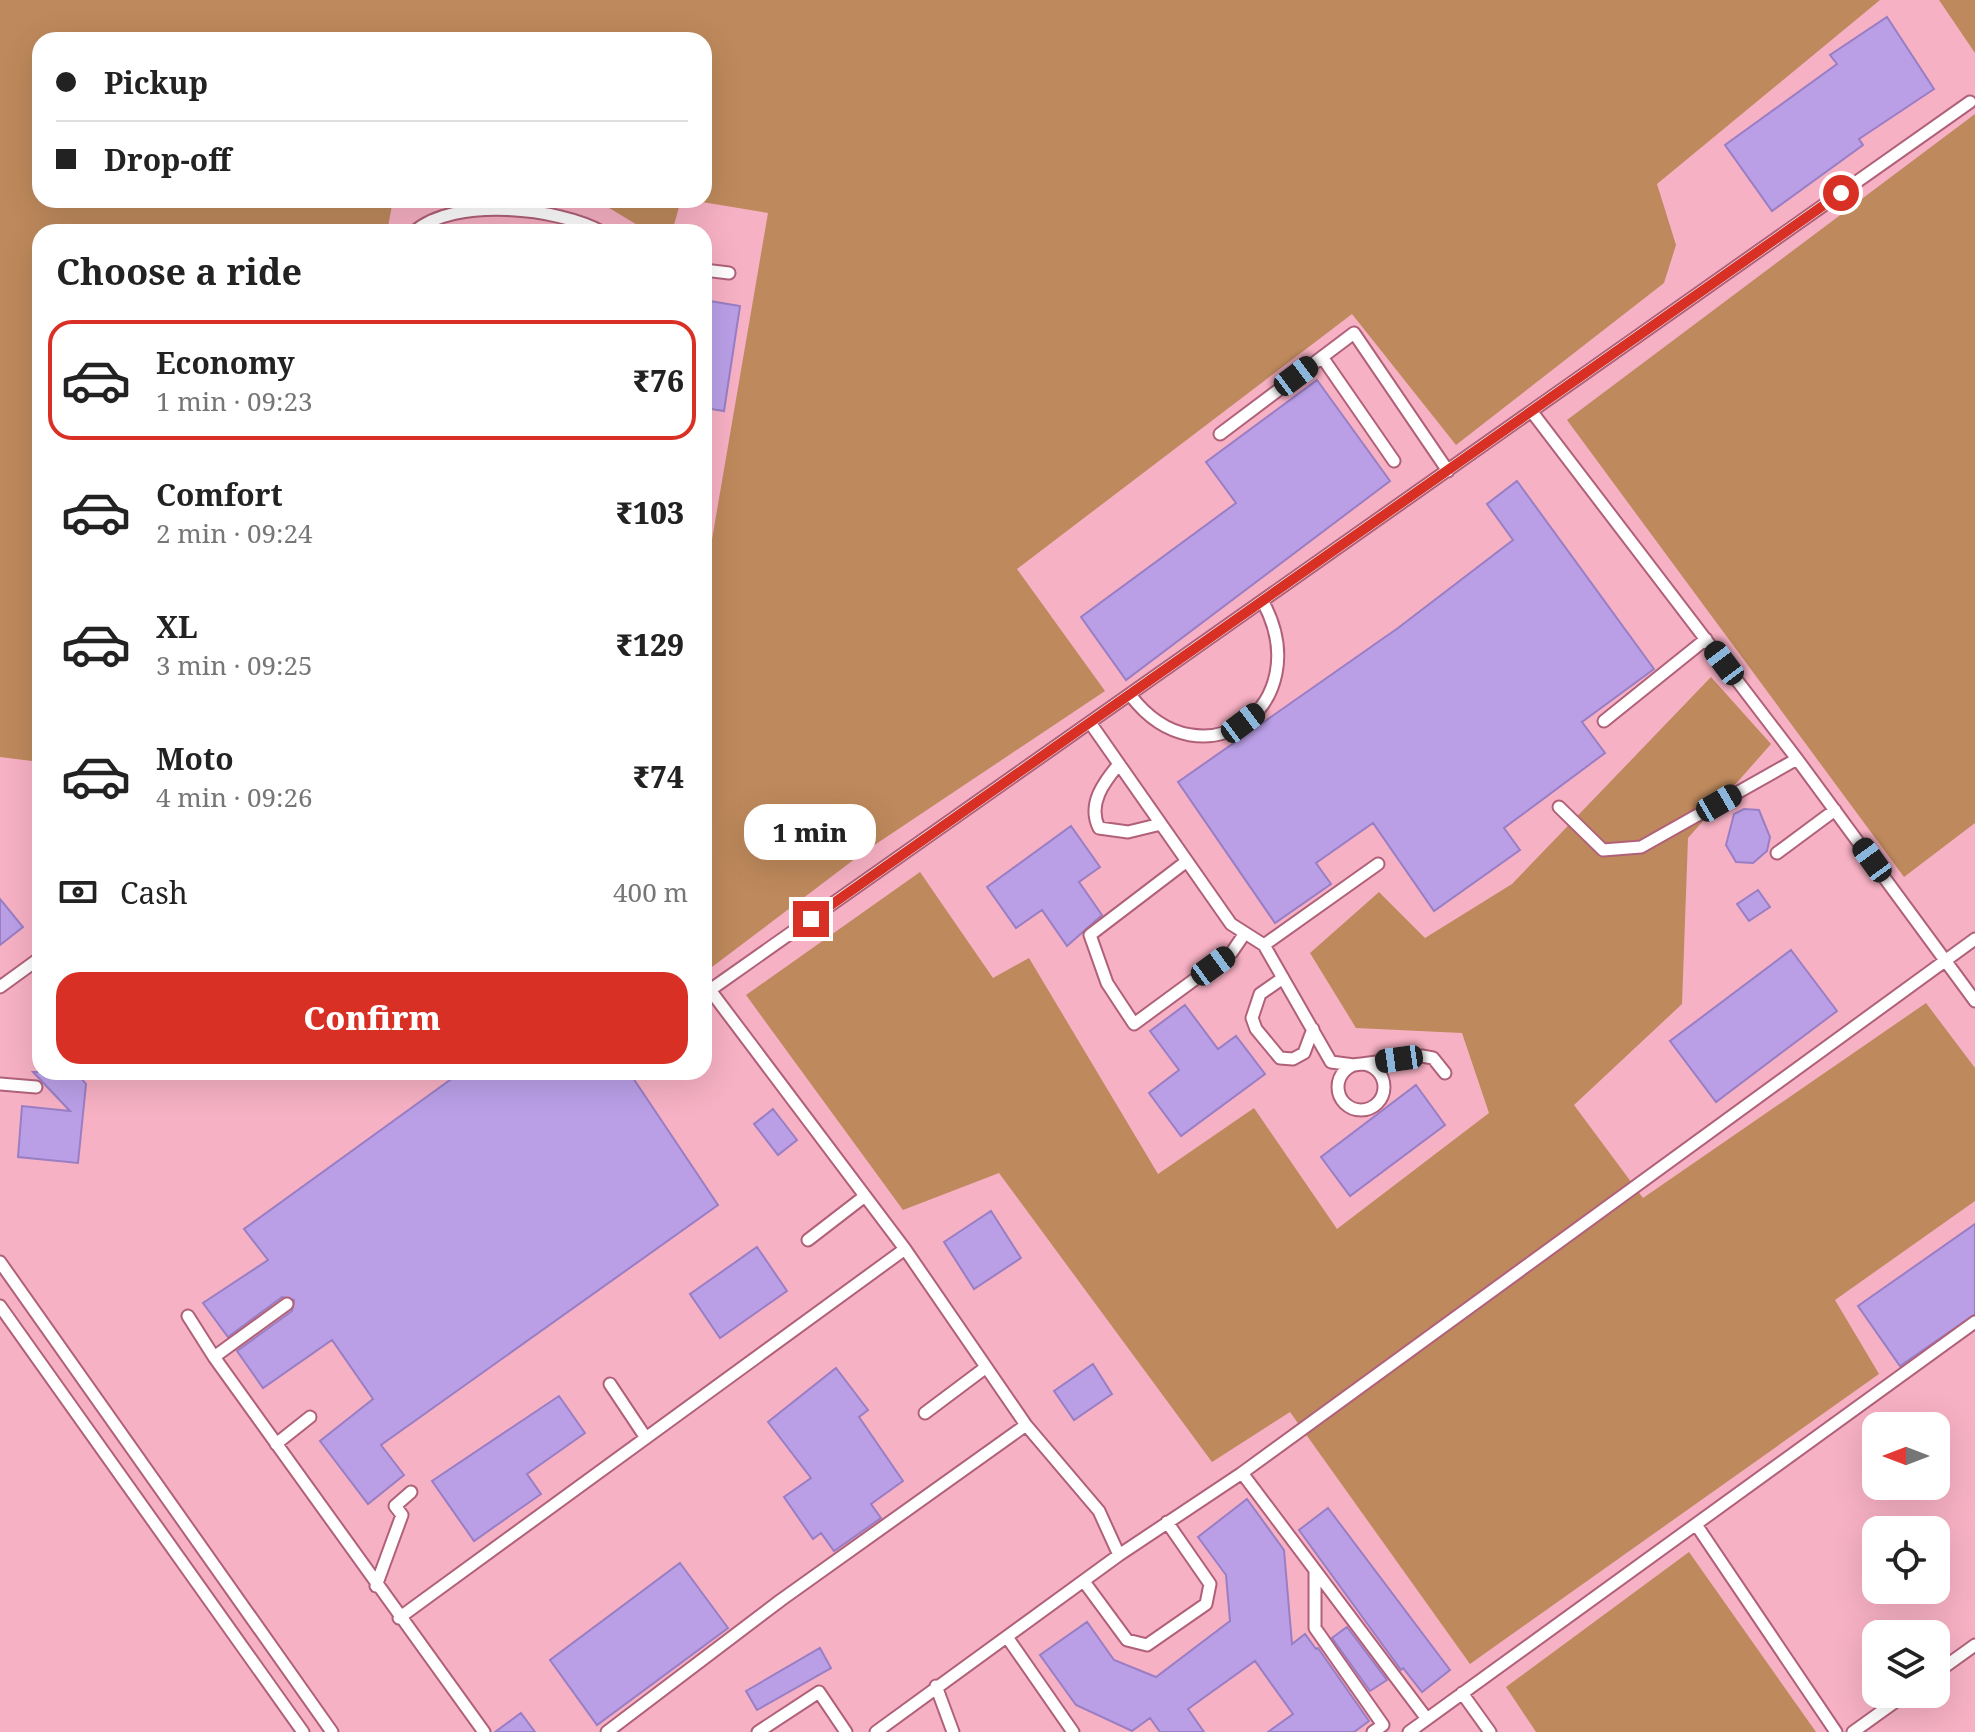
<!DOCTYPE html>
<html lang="en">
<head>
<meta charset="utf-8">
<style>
  body { margin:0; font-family:"Noto Serif",serif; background:#f2f2f2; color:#222; height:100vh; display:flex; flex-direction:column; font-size:30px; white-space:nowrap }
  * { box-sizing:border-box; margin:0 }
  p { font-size:26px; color:#767676 }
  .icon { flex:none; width:44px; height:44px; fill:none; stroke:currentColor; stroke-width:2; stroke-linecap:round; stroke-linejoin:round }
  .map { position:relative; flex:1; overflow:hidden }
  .drawer { position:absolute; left:32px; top:224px; width:680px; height:856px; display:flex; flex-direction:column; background:#fff; border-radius:24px; box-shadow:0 8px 32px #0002 }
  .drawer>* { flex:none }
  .top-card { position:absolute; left:32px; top:32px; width:680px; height:176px; border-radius:24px; box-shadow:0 8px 32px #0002; display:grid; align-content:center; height:176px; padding:0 24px; background:#fff }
  .needle { width:52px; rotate:270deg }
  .buttons { position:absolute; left:1862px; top:1412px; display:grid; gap:16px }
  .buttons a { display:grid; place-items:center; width:88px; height:88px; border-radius:16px; background:#fff; box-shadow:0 8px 32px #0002; font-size:40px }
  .end { position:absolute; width:36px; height:36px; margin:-18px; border:10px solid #d93025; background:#fff; box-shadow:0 0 0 4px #fff }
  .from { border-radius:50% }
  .bubble { position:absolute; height:56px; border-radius:24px; background:#fff; box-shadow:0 8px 32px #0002; font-size:26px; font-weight:800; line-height:56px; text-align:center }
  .car { position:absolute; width:24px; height:48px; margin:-24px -12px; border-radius:10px; box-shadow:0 0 6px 2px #0007; background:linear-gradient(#222 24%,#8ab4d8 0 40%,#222 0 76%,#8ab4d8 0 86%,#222 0) }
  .top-card b { display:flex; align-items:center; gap:28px; height:76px; font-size:30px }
  .top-card b+b { border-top:2px solid #e0e0e0 }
  .top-card i { width:20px; height:20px; background:#222 }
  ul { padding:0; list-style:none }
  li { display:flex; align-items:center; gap:24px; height:120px; margin:0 16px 12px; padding:0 8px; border:4px solid transparent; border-radius:24px }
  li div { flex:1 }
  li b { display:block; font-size:30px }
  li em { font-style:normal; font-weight:800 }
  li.on { border-color:#d93025 }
  li>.icon { width:72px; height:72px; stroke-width:1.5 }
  h2 { padding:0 24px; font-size:36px; line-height:96px }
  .pay { display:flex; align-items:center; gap:20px; height:88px; padding:0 24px; font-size:30px }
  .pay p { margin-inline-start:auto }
  .action { display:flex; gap:16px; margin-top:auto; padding:16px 24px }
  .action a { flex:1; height:92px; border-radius:24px; background:#d93025; color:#fff; font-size:32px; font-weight:800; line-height:92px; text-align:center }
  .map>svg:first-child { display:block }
</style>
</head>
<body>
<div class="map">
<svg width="1975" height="1732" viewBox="0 0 1975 1732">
  <rect width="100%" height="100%" fill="#f7b1c4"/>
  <path fill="#be895c" d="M0,0H1880L1657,184L1676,245L1664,283L1456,445L1352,314L1017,569L1105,691L864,852L712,967L704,954V586L768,213L690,200H704V40H40V200H393L387,232H40V762L0,757Z
    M1939,0H1975V53Z
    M1975,114V823L1904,877L1567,420Z
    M596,200H681L672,232H649Z
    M1711,677L1771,744L1688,838L1682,1004L1574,1105L1643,1198L1926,1003L1975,1068V1201L1835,1300L1879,1374L1470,1664L1290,1412L1212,1462L999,1173L903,1210L746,995L920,872L993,978L1029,958L1158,1174L1254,1108L1337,1229L1489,1113L1462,1033L1356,1028L1310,953L1379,892L1425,938L1512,884Z
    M1689,1552L1816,1732H1536L1506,1687Z"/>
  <path fill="#ba9fe7" stroke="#997ec4" stroke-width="2" d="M1887,17L1934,89L1859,139L1863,145L1772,211L1725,145L1837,64L1830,55Z
    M704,300L740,306L724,411L704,408Z
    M1317,380L1390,481L1126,680L1081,617L1236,503L1206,462Z
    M1517,481L1654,669L1582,722L1605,753L1504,828L1520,850L1434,911L1373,823L1316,863L1331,884L1275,923L1178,782L1398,628L1513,540L1487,504Z
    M1744,809L1759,810L1770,837L1767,851L1753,863L1736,862L1726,845L1734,814Z
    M1071,826L1100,867L1079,882L1102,915L1067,946L1042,910L1016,928L987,887Z
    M1758,890L1770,907L1749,921L1737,904Z
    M0,899L23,927L0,945Z
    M1791,950L1837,1011L1716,1102L1670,1041Z
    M1185,1005L1218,1049L1236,1036L1265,1074L1181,1136L1149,1093L1179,1070L1150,1031Z
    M33,1072H76L86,1084L78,1163L18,1157L22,1106L70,1111Z
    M461,1072H629L718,1205L381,1445L404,1475L368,1504L320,1441L373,1399L332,1340L263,1388L237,1351L292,1311L294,1300L282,1297L228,1337L203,1303L268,1260L244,1229Z
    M1416,1085L1445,1125L1350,1196L1321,1157Z
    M773,1109L797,1140L778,1155L754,1124Z
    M991,1211L1021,1258L974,1289L944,1242Z
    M1975,1224V1314L1900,1366L1858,1306Z
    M757,1247L787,1291L720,1338L690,1294Z
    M1093,1364L1112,1394L1074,1420L1054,1391Z
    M836,1368L868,1410L859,1417L903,1481L871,1504L881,1518L834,1551L821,1533L813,1539L784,1497L811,1478L768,1422Z
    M559,1396L585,1433L527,1474L541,1494L474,1541L432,1481Z
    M1247,1499L1284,1550L1292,1644L1305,1634L1316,1649L1318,1648L1369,1721L1354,1732H1268L1293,1714L1255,1661L1188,1709L1204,1732H1160L1150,1718L1132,1731L1076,1705L1040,1655L1087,1622L1114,1660L1156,1677L1230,1621L1226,1575L1198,1537Z
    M1328,1508L1450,1670L1422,1692L1403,1668L1401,1670L1299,1530Z
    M680,1563L728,1628L597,1725L550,1660Z
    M1347,1627L1387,1680L1370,1691L1332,1638Z
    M820,1648L831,1668L757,1710L746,1691Z
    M521,1713L535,1732H495Z"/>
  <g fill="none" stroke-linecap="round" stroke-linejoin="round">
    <g stroke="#b06179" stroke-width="15">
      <path id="service" d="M414,232C455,196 559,208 602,232
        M704,270L729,273
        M1322,357L1394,461
        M1532,412L1797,759L1975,1001
        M1220,434L1354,333L1448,471
        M1131,696C1202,788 1319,706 1263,602
        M1604,721L1706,639
        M1091,724L1231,924L1264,945L1331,1062L1354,1065L1422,1056L1433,1058L1445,1073
        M1119,764C1104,782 1087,804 1099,828L1128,832L1161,824
        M1559,807L1603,850L1641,847L1797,759
        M1777,853L1835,810
        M1187,861L1090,935L1107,983L1134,1024L1232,952L1245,933
        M1264,945L1378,864
        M1283,978L1260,994L1252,1018L1256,1029L1280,1058L1293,1059L1304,1053L1313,1029
        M704,982L905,1249L1026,1425L1099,1511L1119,1555
        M0,987L40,958
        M710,990L1970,102
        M1338 1087a23 23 0 1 1 46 0a23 23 0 1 1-46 0Z
        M0,1084L36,1087
        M808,1240L865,1196
        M0,1262L332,1732
        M287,1304L214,1357L484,1732
        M0,1306L303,1732
        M188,1316L214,1357
        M610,1384L646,1438
        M925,1413L985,1368
        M276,1444L310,1417
        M1242,1473L1427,1719
        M1697,1526L1836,1732
        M1315,1571V1628L1383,1725L1373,1732
        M1085,1583L1127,1640L1147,1645L1206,1604L1210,1584L1167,1522
        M376,1586L402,1515L395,1506L411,1492
        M399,1618L905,1249
        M1007,1637L1073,1732
        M1936,1673L1975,1645
        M936,1686L953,1732
        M1462,1693L1490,1732
        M607,1732L781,1600L1026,1425
        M758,1732L819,1692L846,1732
        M876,1732L1119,1555L1242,1473L1975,939
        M1409,1732L1975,1322
        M1853,1732L1906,1694"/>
    </g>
    <use href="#service" stroke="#fff" stroke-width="11"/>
  </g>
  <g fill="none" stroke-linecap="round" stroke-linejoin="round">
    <path stroke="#d93025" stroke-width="10" d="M811,919L1841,193"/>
  </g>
</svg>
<div class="buttons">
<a><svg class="needle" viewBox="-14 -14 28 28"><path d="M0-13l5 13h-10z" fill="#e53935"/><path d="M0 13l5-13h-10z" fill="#767676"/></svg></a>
<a><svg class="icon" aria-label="locate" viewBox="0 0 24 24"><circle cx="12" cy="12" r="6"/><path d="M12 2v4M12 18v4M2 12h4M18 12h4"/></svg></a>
<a><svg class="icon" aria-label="layers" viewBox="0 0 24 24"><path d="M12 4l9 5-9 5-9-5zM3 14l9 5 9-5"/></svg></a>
</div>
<i class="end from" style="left:1841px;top:193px"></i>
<i class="end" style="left:811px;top:919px"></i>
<div class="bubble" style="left:744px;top:804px;width:132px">1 min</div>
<i class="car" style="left:1296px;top:376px;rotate:53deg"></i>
<i class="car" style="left:1724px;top:663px;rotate:323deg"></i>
<i class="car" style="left:1243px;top:723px;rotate:53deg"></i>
<i class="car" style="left:1719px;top:803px;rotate:60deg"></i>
<i class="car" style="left:1872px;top:860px;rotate:324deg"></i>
<i class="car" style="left:1213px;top:966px;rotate:54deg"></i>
<i class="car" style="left:1399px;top:1059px;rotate:262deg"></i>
<div class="top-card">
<b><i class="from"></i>Pickup</b>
<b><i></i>Drop-off</b>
</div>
<section class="drawer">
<h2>Choose a ride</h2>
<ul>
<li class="on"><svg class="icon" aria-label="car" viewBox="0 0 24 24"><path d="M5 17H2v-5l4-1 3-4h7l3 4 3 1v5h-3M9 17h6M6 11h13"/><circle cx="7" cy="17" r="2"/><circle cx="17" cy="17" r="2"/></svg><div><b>Economy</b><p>1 min · 09:23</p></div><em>₹76</em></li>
<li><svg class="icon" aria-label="car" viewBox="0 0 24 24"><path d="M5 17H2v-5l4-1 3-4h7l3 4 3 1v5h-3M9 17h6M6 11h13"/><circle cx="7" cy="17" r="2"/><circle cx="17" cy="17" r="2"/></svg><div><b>Comfort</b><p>2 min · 09:24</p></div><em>₹103</em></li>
<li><svg class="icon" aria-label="car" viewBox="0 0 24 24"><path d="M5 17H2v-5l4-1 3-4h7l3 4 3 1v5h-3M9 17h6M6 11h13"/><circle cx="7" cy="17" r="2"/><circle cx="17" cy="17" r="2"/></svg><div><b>XL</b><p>3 min · 09:25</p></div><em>₹129</em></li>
<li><svg class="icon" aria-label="car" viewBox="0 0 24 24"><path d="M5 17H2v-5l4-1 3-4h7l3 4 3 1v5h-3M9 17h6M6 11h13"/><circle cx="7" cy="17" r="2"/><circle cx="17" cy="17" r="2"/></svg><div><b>Moto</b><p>4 min · 09:26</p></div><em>₹74</em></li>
</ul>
<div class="pay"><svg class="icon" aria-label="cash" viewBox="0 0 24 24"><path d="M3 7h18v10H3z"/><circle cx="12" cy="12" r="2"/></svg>Cash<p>400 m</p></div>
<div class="action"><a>Confirm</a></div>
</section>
</div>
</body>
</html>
